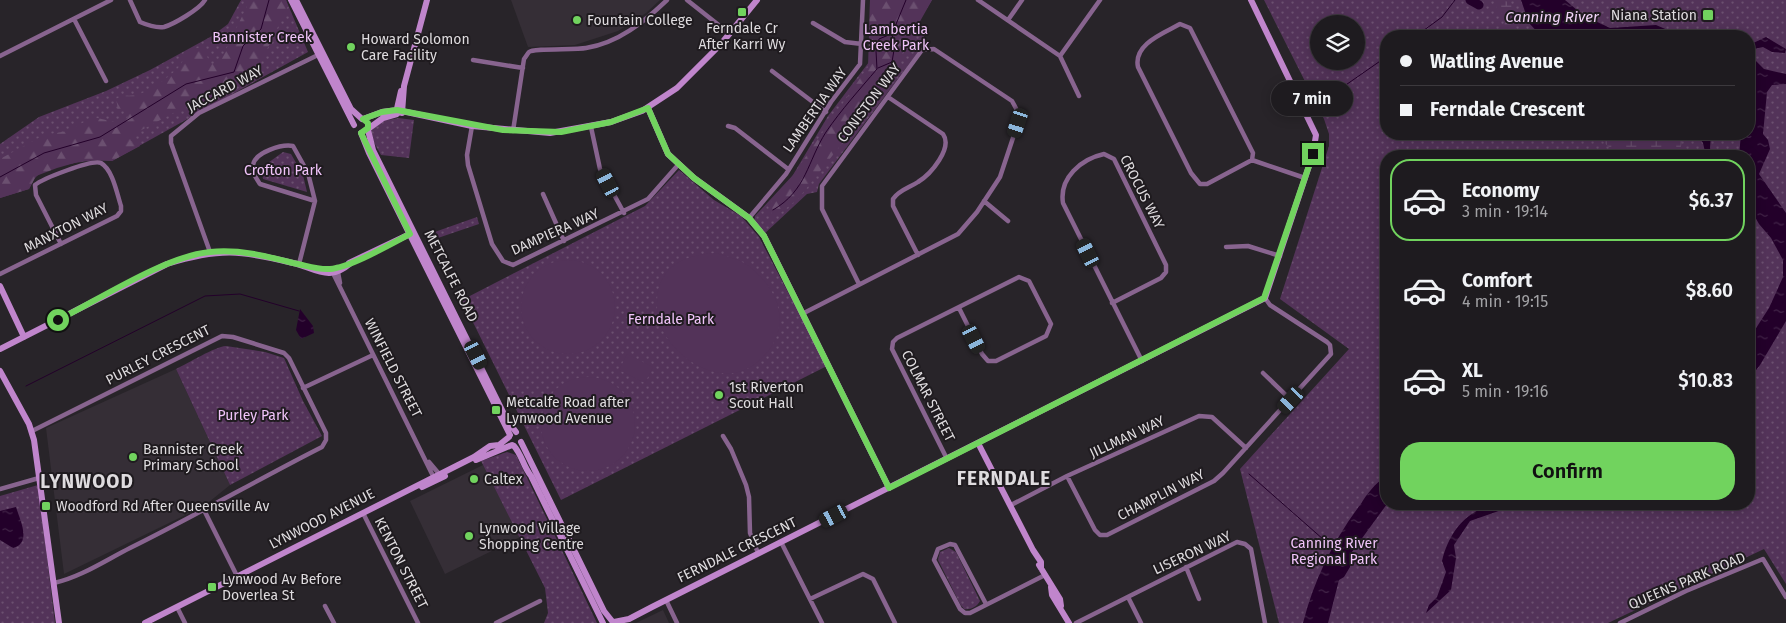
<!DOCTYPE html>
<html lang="en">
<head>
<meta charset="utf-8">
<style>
  body { margin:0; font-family:"Fira Sans",sans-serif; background:#262428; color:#f1f3f6; height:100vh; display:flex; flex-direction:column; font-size:19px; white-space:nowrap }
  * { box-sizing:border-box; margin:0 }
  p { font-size:16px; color:#a1a1a4 }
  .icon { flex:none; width:28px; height:28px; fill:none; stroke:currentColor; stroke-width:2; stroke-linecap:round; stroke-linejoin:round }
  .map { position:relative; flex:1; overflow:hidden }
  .drawer { position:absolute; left:1380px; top:150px; width:375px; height:360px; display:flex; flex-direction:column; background:#1e1b1f; border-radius:20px; box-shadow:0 2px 12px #0003,0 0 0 1px #3c393d }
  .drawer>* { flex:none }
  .banner { position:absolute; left:1380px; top:30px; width:375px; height:110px; border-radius:20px; box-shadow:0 2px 12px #0003,0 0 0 1px #3c393d; display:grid; align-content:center; height:110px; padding:0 20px; background:#1e1b1f }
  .buttons { position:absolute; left:1310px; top:15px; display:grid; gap:10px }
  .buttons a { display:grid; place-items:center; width:55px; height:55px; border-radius:50%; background:#1e1b1f; box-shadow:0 2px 12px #0003,0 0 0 1px #3c393d; font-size:25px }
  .end { position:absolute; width:22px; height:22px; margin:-11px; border:6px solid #71d35e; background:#111; box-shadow:0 0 0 2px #111 }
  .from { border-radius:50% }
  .bubble { position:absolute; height:35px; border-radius:18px; background:#1e1b1f; box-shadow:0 2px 12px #0003,0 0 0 1px #3c393d; font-size:16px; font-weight:600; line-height:35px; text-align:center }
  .car { position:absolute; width:15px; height:30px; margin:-15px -8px; border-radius:6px; box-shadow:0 0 4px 1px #0007; background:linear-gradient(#222 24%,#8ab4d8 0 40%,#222 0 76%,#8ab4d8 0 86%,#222 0) }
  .banner b { display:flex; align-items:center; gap:18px; height:48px; font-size:19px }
  .banner b+b { border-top:1px solid #3c393d }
  .banner i { width:12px; height:12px; background:#f1f3f6 }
  ul { padding:9px 0 0; list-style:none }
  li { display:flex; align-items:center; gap:15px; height:82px; margin:0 10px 8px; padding:0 10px; border:2px solid transparent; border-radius:20px }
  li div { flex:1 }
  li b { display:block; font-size:19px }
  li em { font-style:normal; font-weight:600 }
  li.selected { border-color:#71d35e }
  li>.icon { width:45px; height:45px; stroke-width:1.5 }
  .cta { display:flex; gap:10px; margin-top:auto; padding:10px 20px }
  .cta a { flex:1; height:58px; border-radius:20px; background:#71d35e; color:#111; font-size:20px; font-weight:600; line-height:58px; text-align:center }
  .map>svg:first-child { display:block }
</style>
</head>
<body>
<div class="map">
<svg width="1786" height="623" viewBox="0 0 1786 623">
  <defs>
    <pattern id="green-dots" width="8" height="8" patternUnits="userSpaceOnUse" patternTransform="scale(1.25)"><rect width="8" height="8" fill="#533359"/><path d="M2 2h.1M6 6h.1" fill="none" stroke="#6b5070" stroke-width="1.8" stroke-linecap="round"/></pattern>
    <pattern id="forest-firs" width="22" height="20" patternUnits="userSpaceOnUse" patternTransform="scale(1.25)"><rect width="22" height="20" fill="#533359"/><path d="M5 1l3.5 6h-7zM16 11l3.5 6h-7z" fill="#6b5070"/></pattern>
    <pattern id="wetland-marsh" width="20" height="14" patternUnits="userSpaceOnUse" patternTransform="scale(1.25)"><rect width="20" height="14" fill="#533359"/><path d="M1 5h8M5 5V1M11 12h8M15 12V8" fill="none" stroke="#6b5070"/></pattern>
    <pattern id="water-ripples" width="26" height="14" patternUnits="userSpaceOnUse" patternTransform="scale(1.25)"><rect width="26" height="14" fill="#23002a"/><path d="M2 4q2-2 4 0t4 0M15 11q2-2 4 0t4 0" fill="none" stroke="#422548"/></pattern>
  </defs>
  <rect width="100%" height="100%" fill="#282429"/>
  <path fill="#352e36" d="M511,0H660L646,13L618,31L575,45L528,47Z
    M176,369L230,485L204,506L64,574L46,428Z
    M483,465L520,537L445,574L410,501Z
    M663,610L669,623H636Z"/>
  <path fill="url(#green-dots)" fill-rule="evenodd" d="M241,0H286L308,52L112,161C96,158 46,165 35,178C33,181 31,185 29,189L0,198V144L39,117L106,91L150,70L212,36L228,24Z
    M870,0H932L918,23L926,29L921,48L819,184L817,192L807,194L763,235L754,224L755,216L793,175L828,116L869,62Z
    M1264,0H1786V584L1764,549L1608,623H1279L1240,469L1349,349L1280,299L1329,146V134L1324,119ZM1319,24H1356V61H1319ZM1386,36H1749V134H1386ZM1386,156H1749V504H1386Z
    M398,118L414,120L409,158L381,155L372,139L371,131L382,121Z
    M283,152L291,154L303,175L307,192L263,179L261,168Z
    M679,170L714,200L741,216L759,237L827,366L561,500L462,300L645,206Z
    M477,217L479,224L432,240L429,234Z
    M226,346L265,352L284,358L303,401L322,436L230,485L176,369C189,363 214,347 226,346Z
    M507,452L516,455L597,623H544L548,613L545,588L481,461Z
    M38,485L55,623H0V496Z
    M949,548L956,552L980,601C977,607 970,610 964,609L960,604L938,560L940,552Z"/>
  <path fill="url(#forest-firs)" d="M250,0H286L288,6L258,68L134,134L130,138L131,141L137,140L140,146L112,161L85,160L57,168L36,176L29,189L0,198V159L44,135L68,131L93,117L119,123L128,117L126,112L118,109L116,99L123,95C141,100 165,80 177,69C187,59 182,50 202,47L211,64H219Z
    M870,0H932L905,48L886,88L798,199L774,218L768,206L791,178L868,67Z"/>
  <path fill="url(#wetland-marsh)" d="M1497,0C1526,0 1504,22 1522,34L1535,31L1541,36H1504L1505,16L1496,9Z
    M1595,134H1683L1680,152L1684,156H1623L1611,149Z"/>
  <path fill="#533359" d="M716,253C728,257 741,259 751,268C787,297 791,339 752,366C719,388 672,357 660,324C657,318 657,309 657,302C658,266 684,255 716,253Z
    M521 307a47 47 0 1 1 94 0a47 47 0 1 1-94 0Z
    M627,354L653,367L645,383L619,370Z
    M541 424a47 47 0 1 1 94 0a47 47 0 1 1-94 0Z"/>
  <path fill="url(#water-ripples)" d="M1521,0H1565L1583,15L1610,28L1656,25L1670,31L1676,30L1698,36H1541L1529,23Z
    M1766,37L1786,49L1785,53L1772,52L1763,47L1754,49L1751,56L1764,69L1786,74V84L1772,85L1767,92L1763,134L1768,140L1770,149L1759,174L1786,213V321L1760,365L1749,379V339L1769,308L1783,277V260L1771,238L1759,224L1749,206V156H1739L1741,134H1749V45Z
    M1697,134H1711L1710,148L1712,156H1706L1703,143Z
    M300,309L313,326L314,333L301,339L296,330Z
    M1386,477L1387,504L1352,552L1350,567L1344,577L1339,580L1328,623H1303C1314,580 1333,541 1360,505C1367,494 1375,483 1386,477Z
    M1496,504H1532L1513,506L1470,521L1454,545L1456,558L1451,590L1426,613L1429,605L1437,597L1446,572L1442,561C1449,532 1466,510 1496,504Z
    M16,507C20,520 32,543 13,548L0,540V511Z"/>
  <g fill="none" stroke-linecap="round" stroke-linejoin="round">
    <path stroke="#23002a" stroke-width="1" d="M892,34L906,0
      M1416,36L1442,17L1455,0
      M878,68L892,62L895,44L892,35
      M1317,105L1386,57
      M0,177L44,153L100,137L186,84L234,72L243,46L261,29L269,0
      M773,210C807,190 807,162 826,132C841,110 860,89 877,69L876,51L879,39L891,34
      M26,386L205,296L240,294L299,311
      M1249,474L1324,540L1334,546"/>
    <path stroke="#23002a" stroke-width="9" d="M1470,0L1479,5"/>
    <path stroke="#88648f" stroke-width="4.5" d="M130,0L140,22C147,25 156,28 164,27C174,24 200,9 205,0
      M687,0L730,34
      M978,0L1060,56L1079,96
      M74,19L106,81
      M1008,20L1022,0
      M813,23L845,42L862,44
      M0,56L111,0
      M1060,56L1100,0
      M473,60L523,68
      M772,71L826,112
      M888,97L943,134C953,148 931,174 918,182C909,188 899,190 893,199V206L918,255
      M472,126L467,155L468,165L492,244L503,261L513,265L648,199L678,165
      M728,126L735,128L788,169
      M591,127L600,169L624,213
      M513,131L524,59C525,58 528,53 529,52C533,48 575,50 586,48C618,43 644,22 667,0
      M1252,160L1253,153L1190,28L1180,24C1164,33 1133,44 1138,67L1191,173L1200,184H1207L1252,160L1305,178
      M543,194L564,241
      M984,201L1008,221
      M749,218L786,174L831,102L860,64L863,0
      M1226,247L1248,246L1280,256
      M210,252L171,143V136L199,113L320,54
      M299,264L315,201L308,173L293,146C282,144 255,152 253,165C252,173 256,178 260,184L315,201
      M337,267L340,283
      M331,269L434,478
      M0,274L117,216L121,211V206C117,194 113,170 101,163C92,159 42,179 35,185L36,195L61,244
      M1112,303L1161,278L1166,272V265L1114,159L1104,154C1081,159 1059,178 1063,203L1142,361
      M802,314L958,234L977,212L1000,177L1018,123V112L1012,101L934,49L922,50L822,186V209L859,284
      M1263,373L1291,400
      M303,388L373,355
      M32,431L222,336L233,337L284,353L289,358L326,433V440L322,447C257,480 195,516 130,548C106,560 81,577 54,583
      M723,436L731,449L746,485L749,497L750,533L758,553
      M947,459L892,349L893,342L897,338L1019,277L1029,281L1051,324L1046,336L996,361H988L982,354L959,308
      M429,462L440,475
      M1067,476L1095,530L1100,535H1107L1214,481L1223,473L1331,354L1330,345L1327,342L1270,305L1265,298
      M0,489L39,478
      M1011,505L1067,476L1199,416L1212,417L1246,448
      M204,510L239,580
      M363,513L418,623
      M781,542L822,623
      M1186,567L1199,599
      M1128,597L1141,623
      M810,599L863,574L873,579L895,623
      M666,600L677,623
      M986,604L955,545L950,544L938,549L934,560L960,609L965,613H970L1045,575
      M325,606L334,623
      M177,607L185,623
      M496,623L540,601
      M1076,623L1237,542L1245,544L1251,549L1265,623
      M1620,623L1686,591L1763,559L1786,597"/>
    <path stroke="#c085cc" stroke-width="6" d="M291,0L354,125
      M296,0L351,109L362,119
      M648,108L668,154L694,178L749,218L764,236L889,488
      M396,113L401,91
      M402,113L404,86L427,0
      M363,119L382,112L397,110L472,126L550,133L611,122L642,111L677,88L721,44L757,0
      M368,129L383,118L397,114
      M368,130L373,150L507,420L516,432
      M361,133L369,153L510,435
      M349,263L412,233
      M0,286L24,337
      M0,349L167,264C219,248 241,250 293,263C304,265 319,274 330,273C338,273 345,268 351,263
      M0,371L29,424L34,440L59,623
      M521,442L604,611L612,621
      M978,443L1033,550L1041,562V568
      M514,446C522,455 523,466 531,476L603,623
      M476,460L512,445
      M422,487L445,476
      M1039,565L1060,599L1061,606
      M1051,587L1052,595L1069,623
      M614,622L629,619L652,607L1265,298L1313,154L1316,135L1251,0
      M145,623L474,457L490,446L499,445L509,437"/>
  </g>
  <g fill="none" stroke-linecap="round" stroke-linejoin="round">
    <path stroke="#71d35e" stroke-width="6" d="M58,320C100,299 166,256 210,252C239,249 266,256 293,263C305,265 317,270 330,269C349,268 391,244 410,234L361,133L368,128V123L363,119L382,112L397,110L503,130L561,132L611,122L648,108L668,154L694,178L749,218L764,236L889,488L1264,298L1313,154"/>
  </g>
  <g fill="#71d35e" stroke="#1f1b1f" stroke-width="2">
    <rect x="737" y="7" width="10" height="10" rx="2.5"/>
    <rect x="1702" y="9" width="12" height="12" rx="2.5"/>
    <circle cx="577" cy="20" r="5"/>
    <circle cx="351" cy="47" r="5"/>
    <circle cx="719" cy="395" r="5"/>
    <rect x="491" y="405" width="10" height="10" rx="2.5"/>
    <circle cx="133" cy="457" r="5"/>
    <circle cx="474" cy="479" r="5"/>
    <rect x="41" y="501" width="10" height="10" rx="2.5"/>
    <circle cx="469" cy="536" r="5"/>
    <rect x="207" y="582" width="10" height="10" rx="2.5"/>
  </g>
  <g text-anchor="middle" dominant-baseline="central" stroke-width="4" stroke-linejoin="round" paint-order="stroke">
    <g font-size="14" fill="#dfdcdf" stroke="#1f1b1f" text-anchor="start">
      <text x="1697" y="15" text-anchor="end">Niana Station</text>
      <text x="587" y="20">Fountain College</text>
      <text x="742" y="28" text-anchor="middle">Ferndale Cr<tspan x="742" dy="16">After Karri Wy</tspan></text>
      <text x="361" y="39">Howard Solomon<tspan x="361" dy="16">Care Facility</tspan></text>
      <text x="729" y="387">1st Riverton<tspan x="729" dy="16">Scout Hall</tspan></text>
      <text x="506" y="402">Metcalfe Road after<tspan x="506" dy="16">Lynwood Avenue</tspan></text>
      <text x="143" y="449">Bannister Creek<tspan x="143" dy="16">Primary School</tspan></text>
      <text x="484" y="479">Caltex</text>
      <text x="56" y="506">Woodford Rd After Queensville Av</text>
      <text x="479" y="528">Lynwood Village<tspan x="479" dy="16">Shopping Centre</tspan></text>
      <text x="222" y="579">Lynwood Av Before<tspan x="222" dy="16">Doverlea St</tspan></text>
    </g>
    <g font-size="14" fill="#f1c4fa" stroke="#1f1b1f">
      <text x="896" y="29">Lambertia<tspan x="896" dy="16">Creek Park</tspan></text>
      <text x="262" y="37">Bannister Creek</text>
      <text x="283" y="170">Crofton Park</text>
      <text x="671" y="319">Ferndale Park</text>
      <text x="253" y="415">Purley Park</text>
      <text x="1334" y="543">Canning River<tspan x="1334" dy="16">Regional Park</tspan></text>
    </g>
    <g font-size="14" fill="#dfdcdf" stroke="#1f1b1f">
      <text transform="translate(225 89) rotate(-28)">JACCARD WAY</text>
      <text transform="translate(869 103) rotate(-53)">CONISTON WAY</text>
      <text transform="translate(815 110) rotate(-55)">LAMBERTIA WAY</text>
      <text transform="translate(1142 192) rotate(63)">CROCUS WAY</text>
      <text transform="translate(66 228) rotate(-27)">MANXTON WAY</text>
      <text transform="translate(555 232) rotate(-24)">DAMPIERA WAY</text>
      <text transform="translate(451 276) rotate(63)">METCALFE ROAD</text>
      <text transform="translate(158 355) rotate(-27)">PURLEY CRESCENT</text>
      <text transform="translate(393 368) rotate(63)">WINFIELD STREET</text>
      <text transform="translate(928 396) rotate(63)">COLMAR STREET</text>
      <text transform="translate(1127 437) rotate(-25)">JILLMAN WAY</text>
      <text transform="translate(1161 495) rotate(-27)">CHAMPLIN WAY</text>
      <text transform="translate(322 519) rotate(-27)">LYNWOOD AVENUE</text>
      <text transform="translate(737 550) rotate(-26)">FERNDALE CRESCENT</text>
      <text transform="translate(1192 553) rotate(-25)">LISERON WAY</text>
      <text transform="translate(401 563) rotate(63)">KENTON STREET</text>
      <text transform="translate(1687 581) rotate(-23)">QUEENS PARK ROAD</text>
    </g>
    <g font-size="15" font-style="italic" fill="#f2d4f8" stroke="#1f1b1f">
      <text x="1552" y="17">Canning River</text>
    </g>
    <g font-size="19" font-weight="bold" letter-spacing="1" fill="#dfdcdf" stroke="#1f1b1f">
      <text x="1004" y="478">FERNDALE</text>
      <text x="87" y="481">LYNWOOD</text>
    </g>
  </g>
</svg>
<div class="buttons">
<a><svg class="icon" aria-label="layers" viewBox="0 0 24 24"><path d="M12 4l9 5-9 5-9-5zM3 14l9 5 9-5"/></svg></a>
</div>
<i class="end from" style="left:58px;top:320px"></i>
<i class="end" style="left:1313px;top:154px"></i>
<div class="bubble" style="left:1271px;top:81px;width:82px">7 min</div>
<i class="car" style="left:1018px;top:123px;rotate:198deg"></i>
<i class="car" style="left:608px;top:183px;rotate:332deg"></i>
<i class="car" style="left:1088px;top:253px;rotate:334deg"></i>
<i class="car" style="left:974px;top:339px;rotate:153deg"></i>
<i class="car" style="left:476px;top:355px;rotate:153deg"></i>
<i class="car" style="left:1291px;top:400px;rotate:223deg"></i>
<i class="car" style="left:834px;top:516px;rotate:243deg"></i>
<div class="banner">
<b><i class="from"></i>Watling Avenue</b>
<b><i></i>Ferndale Crescent</b>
</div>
<section class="drawer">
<ul>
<li class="selected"><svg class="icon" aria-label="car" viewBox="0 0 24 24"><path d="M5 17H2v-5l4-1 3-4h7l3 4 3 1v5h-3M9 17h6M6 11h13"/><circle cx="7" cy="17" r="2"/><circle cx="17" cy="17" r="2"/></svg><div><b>Economy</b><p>3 min · 19:14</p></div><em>$6.37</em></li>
<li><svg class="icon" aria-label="car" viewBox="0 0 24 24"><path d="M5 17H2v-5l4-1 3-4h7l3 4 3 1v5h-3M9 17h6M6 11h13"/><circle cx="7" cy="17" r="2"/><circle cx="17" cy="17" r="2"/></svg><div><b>Comfort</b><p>4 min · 19:15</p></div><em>$8.60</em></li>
<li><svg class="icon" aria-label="car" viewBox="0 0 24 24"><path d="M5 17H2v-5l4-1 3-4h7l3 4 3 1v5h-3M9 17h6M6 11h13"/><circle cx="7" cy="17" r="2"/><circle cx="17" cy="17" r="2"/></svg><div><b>XL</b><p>5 min · 19:16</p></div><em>$10.83</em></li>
</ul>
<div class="cta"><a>Confirm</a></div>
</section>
</div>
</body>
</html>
